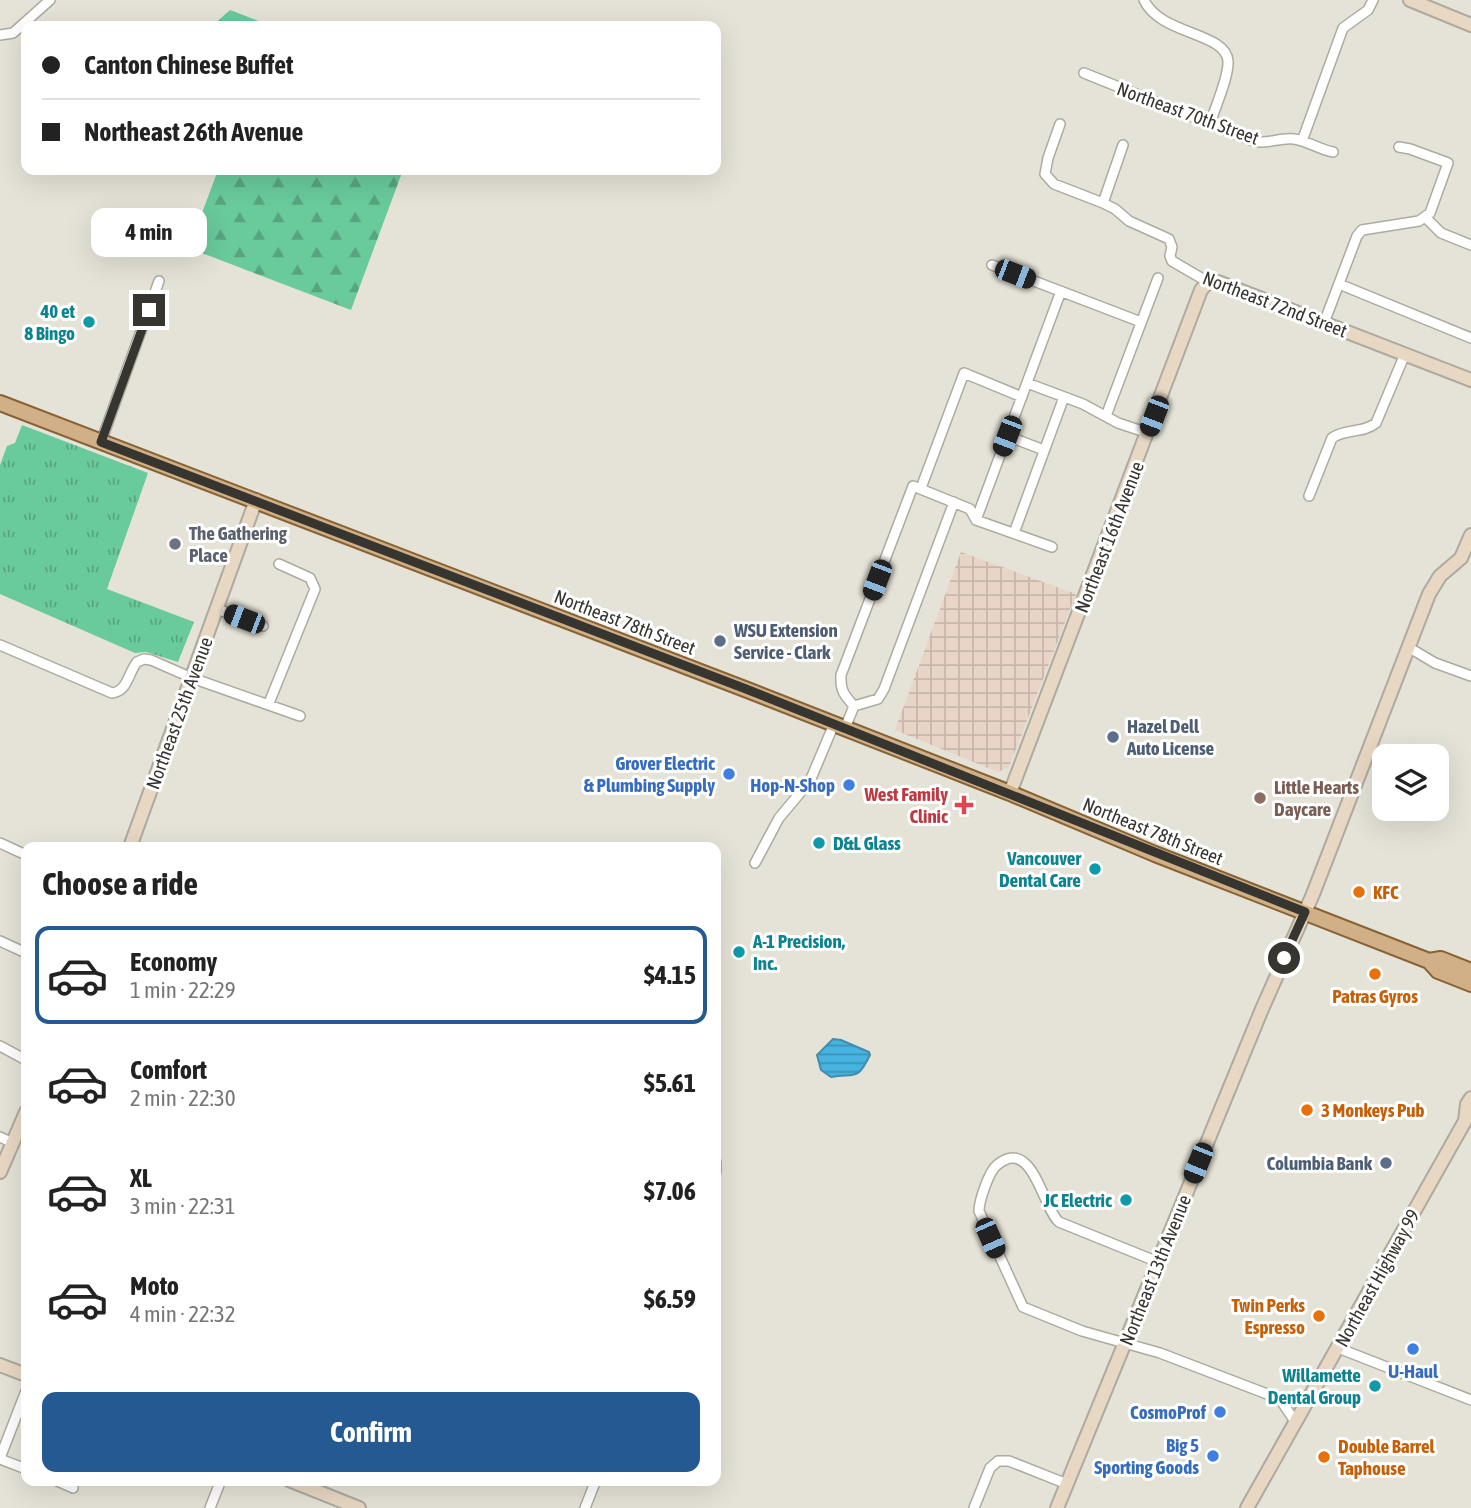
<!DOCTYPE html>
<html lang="en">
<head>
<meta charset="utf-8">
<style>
  body { margin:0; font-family:"Asap Condensed",sans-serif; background:#f6f6f6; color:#222; height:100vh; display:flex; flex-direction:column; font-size:26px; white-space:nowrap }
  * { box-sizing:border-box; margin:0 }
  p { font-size:23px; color:#767676 }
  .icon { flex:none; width:38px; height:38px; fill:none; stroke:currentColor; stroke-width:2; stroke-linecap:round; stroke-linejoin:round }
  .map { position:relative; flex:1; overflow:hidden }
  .panel { position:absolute; left:21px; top:842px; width:700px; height:644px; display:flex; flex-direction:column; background:#fff; border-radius:14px; box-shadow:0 7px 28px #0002 }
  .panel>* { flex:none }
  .top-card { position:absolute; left:21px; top:21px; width:700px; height:154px; border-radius:14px; box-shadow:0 7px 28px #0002; display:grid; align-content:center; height:154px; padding:0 21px; background:#fff }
  .controls { position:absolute; left:1372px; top:744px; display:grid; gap:14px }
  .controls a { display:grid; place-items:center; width:77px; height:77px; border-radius:14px; background:#fff; box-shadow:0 7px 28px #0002; font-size:35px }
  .end { position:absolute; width:32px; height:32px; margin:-16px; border:9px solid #363530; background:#fff; box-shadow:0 0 0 4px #fff }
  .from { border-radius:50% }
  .bubble { position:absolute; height:49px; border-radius:14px; background:#fff; box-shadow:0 7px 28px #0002; font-size:23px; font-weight:700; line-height:49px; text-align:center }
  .car { position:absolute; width:21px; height:42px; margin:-21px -10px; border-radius:9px; box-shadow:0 0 5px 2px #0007; background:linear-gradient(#222 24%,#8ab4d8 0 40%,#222 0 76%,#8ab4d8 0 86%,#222 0) }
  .top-card b { display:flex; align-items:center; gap:24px; height:66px; font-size:26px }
  .top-card b+b { border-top:2px solid #e0e0e0 }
  .top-card i { width:18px; height:18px; background:#222 }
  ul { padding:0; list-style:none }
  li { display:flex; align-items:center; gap:21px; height:98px; margin:0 14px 10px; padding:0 7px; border:4px solid transparent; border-radius:14px }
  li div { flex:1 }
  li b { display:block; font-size:26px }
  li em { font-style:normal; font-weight:700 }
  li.current { border-color:#245991 }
  li>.icon { width:63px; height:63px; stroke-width:1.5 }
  h2 { padding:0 21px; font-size:32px; line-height:84px }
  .action { display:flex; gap:14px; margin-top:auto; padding:14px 21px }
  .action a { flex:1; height:80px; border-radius:14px; background:#245991; color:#fff; font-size:28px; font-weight:700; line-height:80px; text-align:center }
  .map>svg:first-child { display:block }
</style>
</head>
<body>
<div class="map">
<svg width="1471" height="1508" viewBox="0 0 1471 1508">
  <defs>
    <pattern id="industrial-grid" width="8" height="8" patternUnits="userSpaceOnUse" patternTransform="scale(1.75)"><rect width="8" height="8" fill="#e9d5c7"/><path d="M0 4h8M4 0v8" fill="none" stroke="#c8b7ab"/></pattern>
    <pattern id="grass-tufts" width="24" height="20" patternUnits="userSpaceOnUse" patternTransform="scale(1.75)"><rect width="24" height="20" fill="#69ca9c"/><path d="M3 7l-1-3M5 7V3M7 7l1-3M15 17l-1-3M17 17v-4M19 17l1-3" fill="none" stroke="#57a580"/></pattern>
    <pattern id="forest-firs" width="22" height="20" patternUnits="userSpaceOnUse" patternTransform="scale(1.75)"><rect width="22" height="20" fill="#69ca9c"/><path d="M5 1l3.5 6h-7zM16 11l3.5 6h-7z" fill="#57a580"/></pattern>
    <pattern id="water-rules" width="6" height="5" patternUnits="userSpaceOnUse" patternTransform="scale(1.75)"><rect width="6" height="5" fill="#46b3e0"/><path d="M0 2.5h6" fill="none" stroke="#3b92b6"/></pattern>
  </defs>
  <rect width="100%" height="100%" fill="#e5e3d7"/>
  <path fill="url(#industrial-grid)" d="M961,552L1076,594L1009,767L998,772L895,730Z"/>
  <path fill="url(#grass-tufts)" d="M22,425L148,473L107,589L194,622L178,662L146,652L135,653L0,594V465L7,446L15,443Z"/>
  <path fill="url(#forest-firs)" d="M230,10L272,26H212Z
    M218,170H403L351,310L189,248Z"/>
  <path fill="url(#water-rules)" stroke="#418dab" stroke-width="2" d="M833,1039L841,1040L869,1052L870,1055C857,1081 857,1073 831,1077L821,1070L817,1055Z"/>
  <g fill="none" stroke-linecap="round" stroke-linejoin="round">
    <g stroke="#adab9f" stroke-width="12">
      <path id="street" d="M1144,0C1160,35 1226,32 1228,61C1229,77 1215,107 1210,124
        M0,35L13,33L50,0
        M1084,73L1253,141C1267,145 1280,137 1294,139C1308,141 1320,150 1333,152
        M1060,124L1048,158L1045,174L1054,184L1103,203L1123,145
        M1302,141L1343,28L1368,10L1373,0
        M1103,203L1115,209L1129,221L1169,239L1172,247L1170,256L1172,261L1208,282
        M1425,217L1441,233L1471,245
        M992,265L1141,322
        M1339,284L1471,338
        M1324,323L1357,236L1362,230L1419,221L1430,213L1448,163L1410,149L1399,147
        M1027,383L1083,404L1118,423L1148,433
        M1106,416L1158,278
        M1007,436L1044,450
        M101,442L159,281
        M921,488L964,373L1022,397
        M1309,496L1332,438C1346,428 1362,434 1376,423L1405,354
        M976,520L1061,291
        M1014,533L1064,397
        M217,609L263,626
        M0,645L112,693C128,691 128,673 137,662L144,659L151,660L192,678L300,716
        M1408,647L1435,663L1471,676
        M269,703L315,589L310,578L279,564
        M854,706C844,695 840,690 841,675L913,486L970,509L976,520L1052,547
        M845,728L854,706L878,699L884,689L954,502
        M0,843L26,855
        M755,863L779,818L810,781L834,724
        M0,941L26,953
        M0,1046L26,1060
        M0,1137L13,1143
        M716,1162V1172
        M1158,1262L1059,1222C1042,1207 1033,1136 997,1165C989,1171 979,1201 979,1211L1023,1307L1082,1331L1160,1353L1280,1399L1309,1400
        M1338,1348L1471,1400
        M1280,1399L1296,1423
        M0,1458L26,1391
        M0,1459L26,1469
        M55,1480L73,1488
        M210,1508L221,1480
        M585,1508L596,1480
        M974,1508L990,1468L998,1461H1009L1067,1484"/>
    </g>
    <g stroke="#adab9f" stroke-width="16">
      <path id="secondary" d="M1410,0L1471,25
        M1010,793L1201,290L1208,282H1218L1471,380
        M130,847L256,500
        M0,1172L26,1112
        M0,1365L26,1375
        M289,1480L359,1508
        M1057,1508L1262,1009L1313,894L1429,594L1440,576L1461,558L1471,535
        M1247,1508L1465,1121L1467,1104L1471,1098"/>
    </g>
    <g stroke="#876235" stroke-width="18">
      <path id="primary" d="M0,403L750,691L1010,793L1155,854L1429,961L1438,971L1471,984
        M1429,961L1441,959L1471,971"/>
    </g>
    <use href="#street" stroke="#fff" stroke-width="9"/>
    <use href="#secondary" stroke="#e8d7c3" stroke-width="12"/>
    <use href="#primary" stroke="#d1b087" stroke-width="14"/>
  </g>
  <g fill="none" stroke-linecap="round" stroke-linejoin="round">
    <path stroke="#363530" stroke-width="9" d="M149,310L101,442L746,689L1305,912L1284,958"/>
  </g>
  <g fill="#0f9aa8" stroke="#fff" stroke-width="2.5">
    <circle cx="89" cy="322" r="7"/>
    <circle cx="819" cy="843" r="7"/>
    <circle cx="1095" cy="869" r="7"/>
    <circle cx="739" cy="952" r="7"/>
    <circle cx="1126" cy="1200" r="7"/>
    <circle cx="1375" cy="1386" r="7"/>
  </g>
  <circle fill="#6b7280" stroke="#fff" stroke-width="2.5" cx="175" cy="544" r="7"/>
  <g fill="#5c6f8a" stroke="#fff" stroke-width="2.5">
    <circle cx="720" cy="641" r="7"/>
    <circle cx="1113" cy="737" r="7"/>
    <circle cx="1386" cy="1163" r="7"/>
  </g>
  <g fill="#3f7fe0" stroke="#fff" stroke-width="2.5">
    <circle cx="729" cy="774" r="7"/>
    <circle cx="849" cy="785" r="7"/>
    <circle cx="1413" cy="1349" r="7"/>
    <circle cx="1220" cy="1412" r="7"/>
    <circle cx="1213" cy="1456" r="7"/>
  </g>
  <circle fill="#8d6e63" stroke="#fff" stroke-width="2.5" cx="1260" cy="798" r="7"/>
  <path fill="#e0444e" stroke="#fff" stroke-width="2.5" d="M960.5 794.5h7v7h7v7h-7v7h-7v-7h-7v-7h7z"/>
  <g fill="#e8710a" stroke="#fff" stroke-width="2.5">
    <circle cx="1359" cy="892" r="7"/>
    <circle cx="1375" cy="974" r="7"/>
    <circle cx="1307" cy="1110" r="7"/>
    <circle cx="1319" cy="1316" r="7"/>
    <circle cx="1324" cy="1457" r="7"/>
  </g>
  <g text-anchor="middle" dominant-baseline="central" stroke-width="6" stroke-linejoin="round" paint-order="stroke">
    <g font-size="19" fill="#363530" stroke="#fff">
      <text transform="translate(1188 113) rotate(20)">Northeast 70th Street</text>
      <text transform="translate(1275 304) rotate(21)">Northeast 72nd Street</text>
      <text transform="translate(1109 537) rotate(-69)">Northeast 16th Avenue</text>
      <text transform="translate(625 622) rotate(21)">Northeast 78th Street</text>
      <text transform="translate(179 713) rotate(-70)">Northeast 25th Avenue</text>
      <text transform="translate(1153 831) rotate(22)">Northeast 78th Street</text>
      <text transform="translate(1155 1270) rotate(-68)">Northeast 13th Avenue</text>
      <text transform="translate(1377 1278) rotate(-61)">Northeast Highway 99</text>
    </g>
    <g font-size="19" font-weight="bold" fill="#0d838f" stroke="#fff" text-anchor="end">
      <text x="75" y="311">40 et<tspan x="75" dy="22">8 Bingo</tspan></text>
      <text x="833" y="843" text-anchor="start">D&amp;L Glass</text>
      <text x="1081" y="858">Vancouver<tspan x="1081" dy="22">Dental Care</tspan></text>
      <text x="753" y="941" text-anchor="start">A-1 Precision,<tspan x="753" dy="22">Inc.</tspan></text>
      <text x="1112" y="1200">JC Electric</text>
      <text x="1361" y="1375">Willamette<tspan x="1361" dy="22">Dental Group</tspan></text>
    </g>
    <g font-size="19" font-weight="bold" fill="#5b616d" stroke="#fff" text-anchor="start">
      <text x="189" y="533">The Gathering<tspan x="189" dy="22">Place</tspan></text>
    </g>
    <g font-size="19" font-weight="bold" fill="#4e5e75" stroke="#fff" text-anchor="start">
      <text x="734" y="630">WSU Extension<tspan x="734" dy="22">Service - Clark</tspan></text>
      <text x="1127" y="726">Hazel Dell<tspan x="1127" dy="22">Auto License</tspan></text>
      <text x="1372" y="1163" text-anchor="end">Columbia Bank</text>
    </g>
    <g font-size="19" font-weight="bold" fill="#366cbe" stroke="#fff" text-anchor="end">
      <text x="715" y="763">Grover Electric<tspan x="715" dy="22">&amp; Plumbing Supply</tspan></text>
      <text x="835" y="785">Hop-N-Shop</text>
      <text x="1413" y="1371" text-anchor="middle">U-Haul</text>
      <text x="1206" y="1412">CosmoProf</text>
      <text x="1199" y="1445">Big 5<tspan x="1199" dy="22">Sporting Goods</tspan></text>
    </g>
    <g font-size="19" font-weight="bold" fill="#785e54" stroke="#fff" text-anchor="start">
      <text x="1274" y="787">Little Hearts<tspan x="1274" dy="22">Daycare</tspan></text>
    </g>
    <g font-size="19" font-weight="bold" fill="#be3a42" stroke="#fff" text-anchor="end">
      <text x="948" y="794">West Family<tspan x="948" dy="22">Clinic</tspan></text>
    </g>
    <g font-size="19" font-weight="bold" fill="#c56008" stroke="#fff" text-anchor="start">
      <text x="1373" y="892">KFC</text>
      <text x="1375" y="996" text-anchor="middle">Patras Gyros</text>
      <text x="1321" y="1110">3 Monkeys Pub</text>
      <text x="1305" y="1305" text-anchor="end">Twin Perks<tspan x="1305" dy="22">Espresso</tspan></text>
      <text x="1338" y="1446">Double Barrel<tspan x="1338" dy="22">Taphouse</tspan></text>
    </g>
  </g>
</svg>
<div class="controls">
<a><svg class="icon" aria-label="layers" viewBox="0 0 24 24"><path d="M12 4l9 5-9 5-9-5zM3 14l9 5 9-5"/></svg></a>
</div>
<i class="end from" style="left:1284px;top:958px"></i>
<i class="end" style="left:149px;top:310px"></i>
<div class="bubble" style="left:91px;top:208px;width:116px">4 min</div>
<i class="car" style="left:1015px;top:274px;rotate:111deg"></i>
<i class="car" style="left:1154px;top:416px;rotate:201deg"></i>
<i class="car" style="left:1007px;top:436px;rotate:201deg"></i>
<i class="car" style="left:877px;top:580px;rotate:201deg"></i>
<i class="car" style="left:244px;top:619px;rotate:291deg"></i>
<i class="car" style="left:1198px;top:1163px;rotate:202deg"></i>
<i class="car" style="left:990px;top:1238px;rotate:156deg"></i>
<div class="top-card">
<b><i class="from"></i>Canton Chinese Buffet</b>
<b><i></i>Northeast 26th Avenue</b>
</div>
<section class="panel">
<h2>Choose a ride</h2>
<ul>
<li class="current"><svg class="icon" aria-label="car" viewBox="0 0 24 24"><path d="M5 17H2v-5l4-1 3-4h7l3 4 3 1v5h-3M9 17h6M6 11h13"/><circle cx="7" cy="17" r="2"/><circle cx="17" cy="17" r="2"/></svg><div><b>Economy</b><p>1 min · 22:29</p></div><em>$4.15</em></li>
<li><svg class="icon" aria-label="car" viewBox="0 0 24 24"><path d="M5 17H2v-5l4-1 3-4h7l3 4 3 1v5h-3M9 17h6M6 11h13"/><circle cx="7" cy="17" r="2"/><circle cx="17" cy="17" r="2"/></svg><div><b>Comfort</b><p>2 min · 22:30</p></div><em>$5.61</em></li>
<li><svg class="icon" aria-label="car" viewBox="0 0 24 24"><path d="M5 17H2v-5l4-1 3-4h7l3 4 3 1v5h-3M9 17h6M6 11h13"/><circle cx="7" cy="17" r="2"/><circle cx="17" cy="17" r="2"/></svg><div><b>XL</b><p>3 min · 22:31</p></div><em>$7.06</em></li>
<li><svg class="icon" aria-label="car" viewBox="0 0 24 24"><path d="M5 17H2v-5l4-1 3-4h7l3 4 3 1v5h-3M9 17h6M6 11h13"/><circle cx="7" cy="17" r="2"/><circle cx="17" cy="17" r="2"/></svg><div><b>Moto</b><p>4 min · 22:32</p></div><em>$6.59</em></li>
</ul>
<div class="action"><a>Confirm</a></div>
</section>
</div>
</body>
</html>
